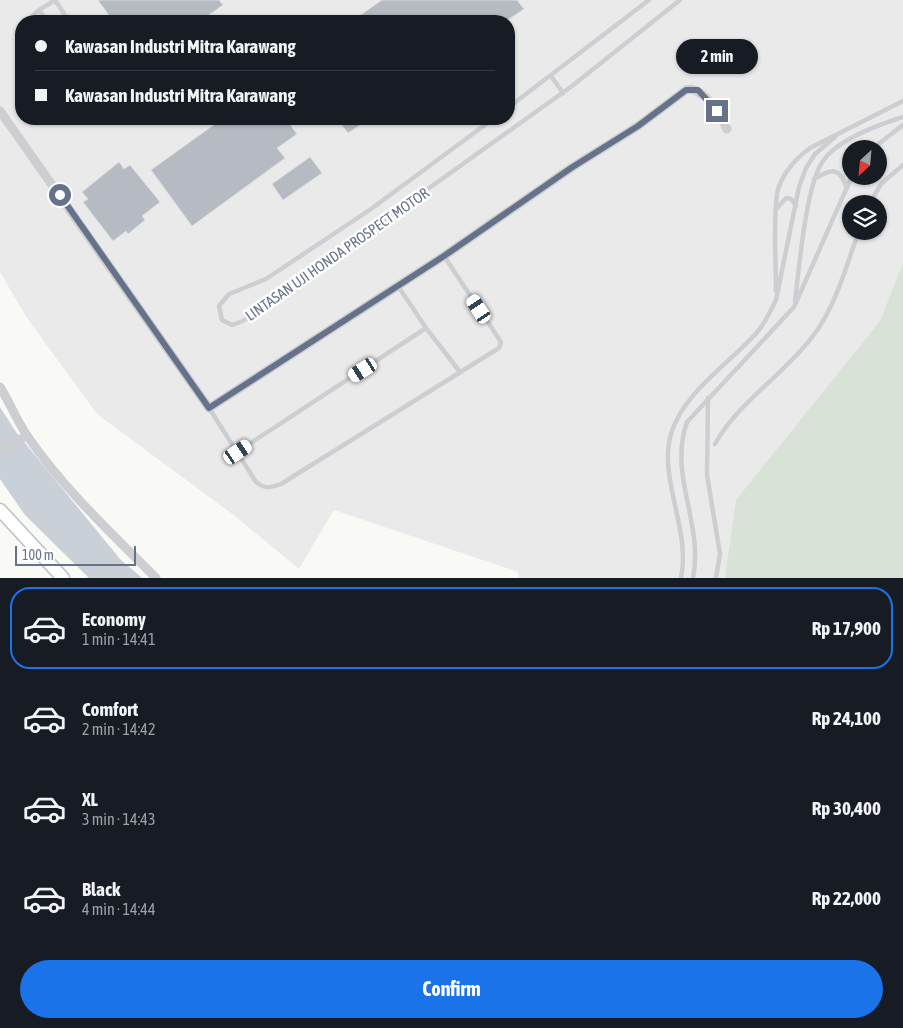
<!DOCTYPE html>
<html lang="en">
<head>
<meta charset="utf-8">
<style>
  body { margin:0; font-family:"Asap Condensed",sans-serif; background:#242831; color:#f1f3f6; height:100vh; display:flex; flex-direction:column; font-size:19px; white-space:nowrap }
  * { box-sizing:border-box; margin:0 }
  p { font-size:16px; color:#9ea1a6 }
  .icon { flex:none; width:28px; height:28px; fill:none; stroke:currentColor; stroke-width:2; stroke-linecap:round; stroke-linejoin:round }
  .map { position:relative; height:578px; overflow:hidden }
  .sheet { display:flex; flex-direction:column; background:#171b24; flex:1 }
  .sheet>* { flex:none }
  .banner { position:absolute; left:15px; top:15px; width:500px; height:110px; border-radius:20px; box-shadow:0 1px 4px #0004; display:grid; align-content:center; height:110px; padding:0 20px; background:#171b24 }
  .needle { width:32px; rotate:206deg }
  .buttons { position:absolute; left:842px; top:140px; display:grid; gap:10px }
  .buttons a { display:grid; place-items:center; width:45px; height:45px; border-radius:50%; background:#171b24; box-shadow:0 1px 4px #0004; font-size:25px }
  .scale { position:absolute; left:15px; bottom:12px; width:121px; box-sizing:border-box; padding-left:5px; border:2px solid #65728a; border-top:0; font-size:14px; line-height:18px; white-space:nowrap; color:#65728a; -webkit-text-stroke:4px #fff; paint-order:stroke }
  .end { position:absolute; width:22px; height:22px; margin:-11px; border:6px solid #65728a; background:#fff; box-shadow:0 0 0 2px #fff }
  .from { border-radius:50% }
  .bubble { position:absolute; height:35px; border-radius:18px; background:#171b24; box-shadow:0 1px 4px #0004; font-size:16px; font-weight:700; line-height:35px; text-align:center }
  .car { position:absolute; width:15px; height:30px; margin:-15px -8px; border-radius:6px; box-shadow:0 0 4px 1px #0007; background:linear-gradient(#fff 24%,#345 0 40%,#fff 0 76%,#345 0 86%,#fff 0) }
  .banner b { display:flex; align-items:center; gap:18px; height:48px; font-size:19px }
  .banner b+b { border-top:1px solid #363941 }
  .banner i { width:12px; height:12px; background:#f1f3f6 }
  ul { padding:9px 0 0; list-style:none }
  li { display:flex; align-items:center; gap:15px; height:82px; margin:0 10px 8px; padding:0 10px; border:2px solid transparent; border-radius:20px }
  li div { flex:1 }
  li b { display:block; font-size:19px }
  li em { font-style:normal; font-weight:700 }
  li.selected { border-color:#1a73e8 }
  li>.icon { width:45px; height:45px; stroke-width:1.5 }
  .primary-button { display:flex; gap:10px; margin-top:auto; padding:10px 20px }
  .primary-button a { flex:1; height:58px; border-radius:30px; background:#1a73e8; color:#fff; font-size:20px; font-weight:700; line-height:58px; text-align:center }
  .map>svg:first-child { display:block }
</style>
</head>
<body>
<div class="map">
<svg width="903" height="578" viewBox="0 0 903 578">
  <rect width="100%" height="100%" fill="#f9f9f6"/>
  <path fill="#eaeaea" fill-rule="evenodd" d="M0,0H903V578H519L518,572L334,510L299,569L235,516L97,414L25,315L0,272ZM21,21H509V119H21ZM851,149H879V176H851ZM851,204H879V231H851Z"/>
  <path fill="#d9e2d7" d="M903,263V578H725L736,500L880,321Z"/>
  <path fill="#c9d0d7" d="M0,407L16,432L120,559L142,578H89L25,515L0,479Z"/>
  <path fill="#b6bbc3" stroke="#dbdbd9" d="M98,0H219L223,5L200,21H113Z
    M382,0H517L524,9L506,21H352Z
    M222,119H286L297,134L277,148L285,158L192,226L151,170Z
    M337,119H369L348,133Z
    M310,157L322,173L283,200L272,184Z
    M119,162L124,169L130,165L160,202L142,216L145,220L128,234L126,231L113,241L83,202L88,199L82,192Z"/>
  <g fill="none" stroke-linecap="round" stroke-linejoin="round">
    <g stroke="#bdc0c7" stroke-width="15">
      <path id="secondary" d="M0,510L63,578"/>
    </g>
    <path stroke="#ccced2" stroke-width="4.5" d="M55,0L69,21
      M39,10L47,21
      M27,21L39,10L55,0
      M551,76L563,93
      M509,107L649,0
      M493,119L371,209L266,279L229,294L219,306L222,320L232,325L243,321L572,86L680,0
      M872,149L903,125
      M814,179C830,170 838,165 846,186
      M869,204L881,184L903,165
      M778,207L786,198L791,199L796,206
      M398,286L426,328
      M776,291C776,261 773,223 777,194C780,176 795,159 810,148L903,101
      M795,301C799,269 806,184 823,161C838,139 878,125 903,117
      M708,398L707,475L720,554L716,578
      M209,408L256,482C265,489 270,488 281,484L499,348L501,342L444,256
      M715,444C740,400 783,376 813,336C836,306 846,266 859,231
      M237,452L426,328L460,372
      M681,578C691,529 658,479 671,434C684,391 731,363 759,330C766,321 771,310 776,300L799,187L806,168L815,154L836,136
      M693,578C704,523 668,476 687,422L794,307L852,176"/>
    <path stroke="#ccced2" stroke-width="9" d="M0,111L209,408L444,256L571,168L638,126L686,90L691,89C708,93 720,114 727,129
      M0,387C10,403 17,421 28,437C64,489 112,534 156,578
      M0,452L27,435"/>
    <use href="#secondary" stroke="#fff" stroke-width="12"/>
  </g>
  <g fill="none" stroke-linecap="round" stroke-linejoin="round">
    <path stroke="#65728a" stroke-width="6" d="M60,195L209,408L444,256L571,168L638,126L686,90H698L717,111"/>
  </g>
  <g text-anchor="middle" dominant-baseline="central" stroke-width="5" stroke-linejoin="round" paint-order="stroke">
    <g font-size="15" fill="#65728a" stroke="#fff">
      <text transform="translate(337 254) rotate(-35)">LINTASAN UJI HONDA PROSPECT MOTOR</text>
    </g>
  </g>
</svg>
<div class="buttons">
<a><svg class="needle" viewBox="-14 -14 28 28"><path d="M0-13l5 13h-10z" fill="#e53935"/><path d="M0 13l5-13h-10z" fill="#9ea1a6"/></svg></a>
<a><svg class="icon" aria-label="layers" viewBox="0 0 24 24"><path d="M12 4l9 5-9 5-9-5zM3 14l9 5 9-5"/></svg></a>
</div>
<div class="scale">100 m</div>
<i class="end from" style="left:60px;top:195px"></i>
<i class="end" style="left:717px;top:111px"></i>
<div class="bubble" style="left:676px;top:39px;width:82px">2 min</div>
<i class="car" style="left:479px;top:309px;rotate:327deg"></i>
<i class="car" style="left:363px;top:370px;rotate:237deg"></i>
<i class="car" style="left:238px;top:452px;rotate:56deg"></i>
<div class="banner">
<b><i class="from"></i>Kawasan Industri Mitra Karawang</b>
<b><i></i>Kawasan Industri Mitra Karawang</b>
</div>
</div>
<section class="sheet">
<ul>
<li class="selected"><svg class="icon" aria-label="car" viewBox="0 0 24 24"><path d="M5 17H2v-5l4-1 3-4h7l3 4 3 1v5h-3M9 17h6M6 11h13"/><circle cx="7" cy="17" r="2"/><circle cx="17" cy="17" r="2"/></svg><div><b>Economy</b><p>1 min · 14:41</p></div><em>Rp 17,900</em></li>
<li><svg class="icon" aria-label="car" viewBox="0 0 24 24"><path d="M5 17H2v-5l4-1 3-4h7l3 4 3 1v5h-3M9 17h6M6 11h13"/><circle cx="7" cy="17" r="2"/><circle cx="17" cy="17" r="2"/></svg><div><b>Comfort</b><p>2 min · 14:42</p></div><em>Rp 24,100</em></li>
<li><svg class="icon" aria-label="car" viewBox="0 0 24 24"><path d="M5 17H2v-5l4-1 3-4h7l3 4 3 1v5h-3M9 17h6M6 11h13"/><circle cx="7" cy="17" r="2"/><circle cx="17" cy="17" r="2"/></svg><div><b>XL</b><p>3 min · 14:43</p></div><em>Rp 30,400</em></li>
<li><svg class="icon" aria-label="car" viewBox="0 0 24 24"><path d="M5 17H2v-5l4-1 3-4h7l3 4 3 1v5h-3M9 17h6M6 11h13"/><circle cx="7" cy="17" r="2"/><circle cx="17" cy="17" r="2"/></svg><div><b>Black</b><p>4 min · 14:44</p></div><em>Rp 22,000</em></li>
</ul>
<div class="primary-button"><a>Confirm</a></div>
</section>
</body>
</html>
